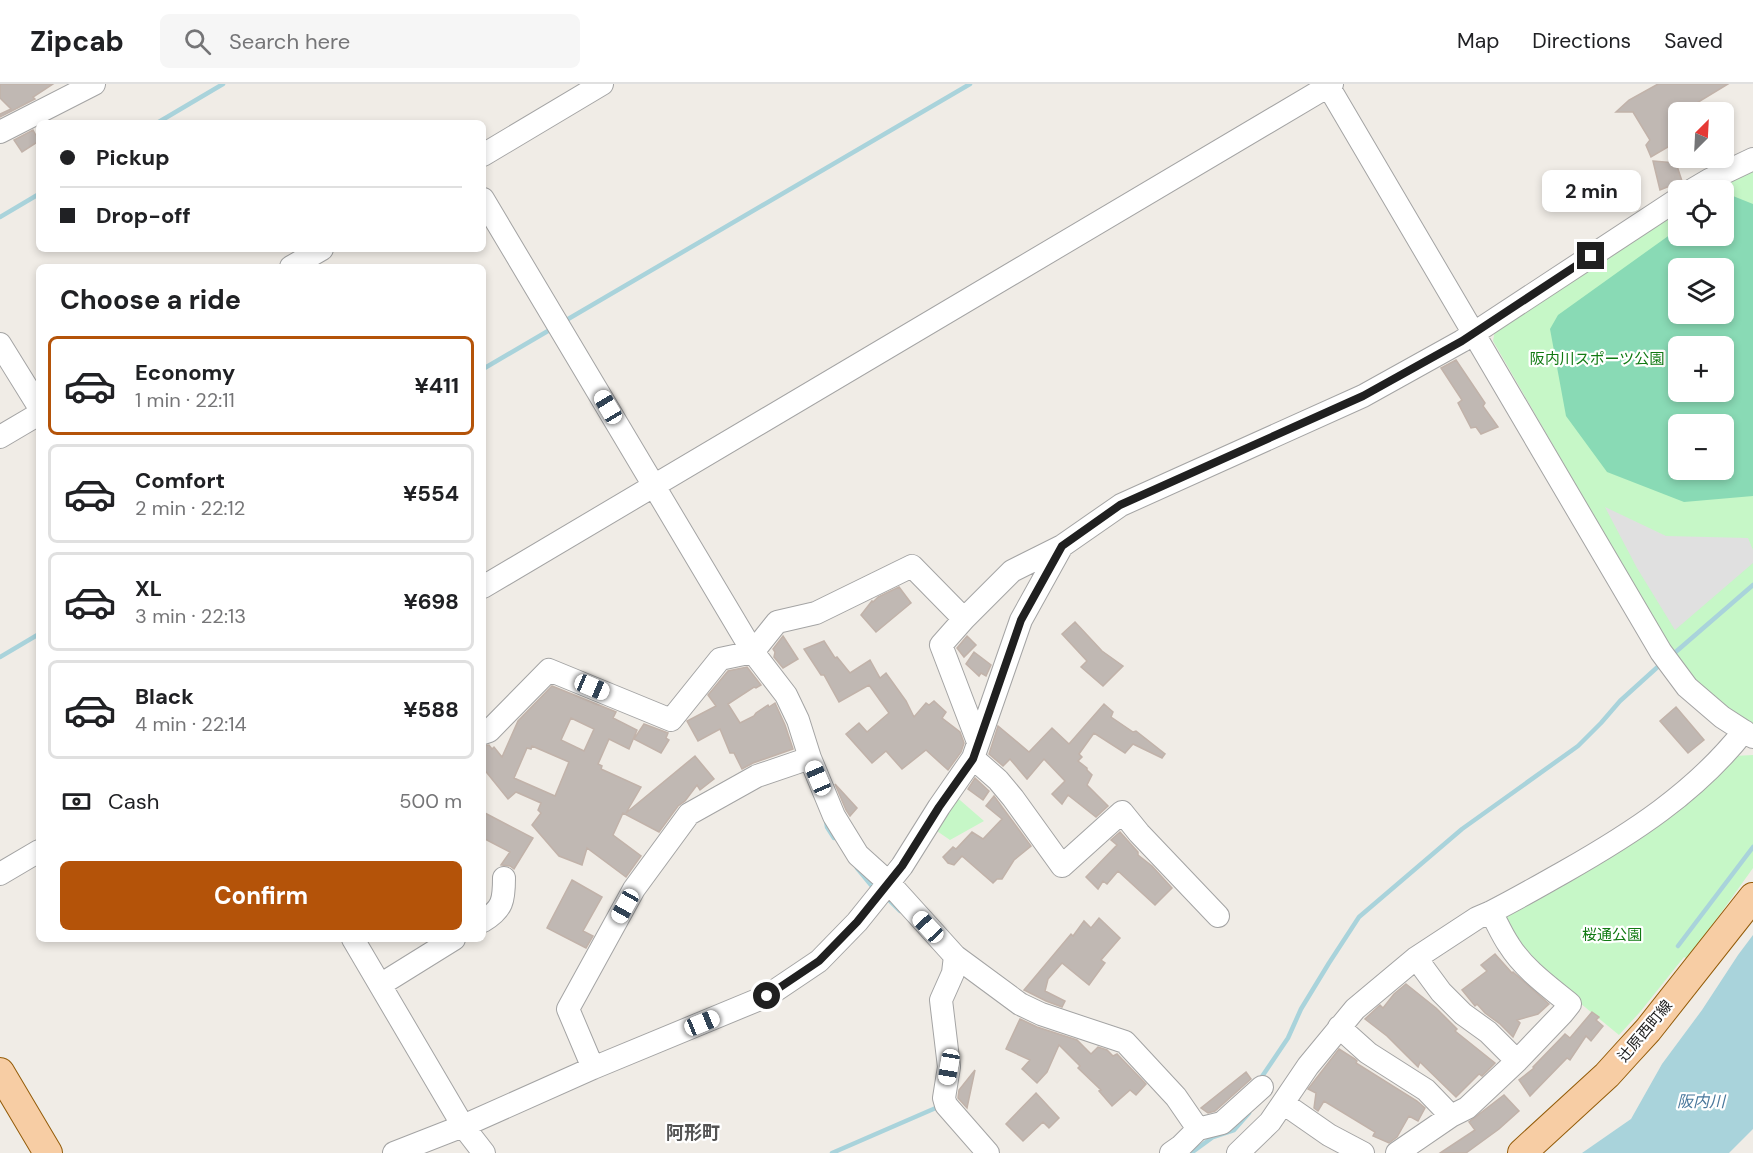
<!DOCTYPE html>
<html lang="en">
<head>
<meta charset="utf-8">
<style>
  body { margin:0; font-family:"DM Sans","Noto Sans JP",sans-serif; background:#f6f6f6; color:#202124; height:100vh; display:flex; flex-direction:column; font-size:22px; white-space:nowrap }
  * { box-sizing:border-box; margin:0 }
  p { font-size:20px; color:#757577 }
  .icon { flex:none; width:33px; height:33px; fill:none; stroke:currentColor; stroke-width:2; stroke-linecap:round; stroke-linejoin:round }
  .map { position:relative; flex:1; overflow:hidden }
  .side { position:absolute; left:36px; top:180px; width:450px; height:678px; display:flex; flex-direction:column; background:#fff; border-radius:9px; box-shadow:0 3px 9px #0003 }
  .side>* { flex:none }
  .guide { position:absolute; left:36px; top:36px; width:450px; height:132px; border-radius:9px; box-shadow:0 3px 9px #0003; display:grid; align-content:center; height:132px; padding:0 24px; background:#fff }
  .needle { width:39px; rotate:24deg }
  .tools { position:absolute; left:1668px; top:18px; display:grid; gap:12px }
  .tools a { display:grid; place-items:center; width:66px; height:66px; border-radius:9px; background:#fff; box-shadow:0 3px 9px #0003; font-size:30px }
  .end { position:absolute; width:27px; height:27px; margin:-14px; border:8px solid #202020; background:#fff; box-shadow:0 0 0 3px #fff }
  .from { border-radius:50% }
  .bubble { position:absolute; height:42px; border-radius:9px; background:#fff; box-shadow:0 3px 9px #0003; font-size:20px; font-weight:700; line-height:42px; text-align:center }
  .car { position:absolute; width:18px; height:36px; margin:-18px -9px; border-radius:8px; box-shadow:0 0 4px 2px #0007; background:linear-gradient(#fff 24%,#345 0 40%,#fff 0 76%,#345 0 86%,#fff 0) }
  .guide b { display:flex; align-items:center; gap:21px; height:57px; font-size:22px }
  .guide b+b { border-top:2px solid #e0e0e0 }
  .guide i { width:15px; height:15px; background:#202124 }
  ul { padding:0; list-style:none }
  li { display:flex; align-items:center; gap:18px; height:99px; margin:0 12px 9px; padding:0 12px; border:3px solid #e0e0e0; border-radius:9px }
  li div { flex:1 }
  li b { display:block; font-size:22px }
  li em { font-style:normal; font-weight:700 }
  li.on { border-color:#b45309 }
  li>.icon { width:54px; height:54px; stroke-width:1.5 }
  h2 { padding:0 24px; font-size:27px; line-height:72px }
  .pay { display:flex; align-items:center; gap:15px; height:66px; padding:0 24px; font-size:22px }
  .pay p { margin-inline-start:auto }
  .cta { display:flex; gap:12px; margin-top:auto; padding:12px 24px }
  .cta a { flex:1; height:69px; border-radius:9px; background:#b45309; color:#fff; font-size:24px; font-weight:700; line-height:69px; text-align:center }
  header { display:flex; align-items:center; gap:36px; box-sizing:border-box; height:84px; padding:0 30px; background:#fff; border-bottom:2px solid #e0e0e0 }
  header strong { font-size:28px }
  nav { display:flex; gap:33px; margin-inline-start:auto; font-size:21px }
  .search { width:420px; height:54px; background:#f6f6f6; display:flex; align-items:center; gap:15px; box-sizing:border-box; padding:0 21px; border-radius:9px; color:#757577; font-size:22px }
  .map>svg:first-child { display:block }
</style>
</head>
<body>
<header>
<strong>Zipcab</strong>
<div class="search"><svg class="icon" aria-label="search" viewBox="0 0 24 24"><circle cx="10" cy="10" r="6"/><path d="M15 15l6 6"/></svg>Search here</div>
<nav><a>Map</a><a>Directions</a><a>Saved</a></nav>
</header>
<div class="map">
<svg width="1753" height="1069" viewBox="0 0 1753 1069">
  <rect width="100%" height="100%" fill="#f0ece6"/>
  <path fill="#c6f7c7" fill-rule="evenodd" d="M1753,83V642L1713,614L1691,591L1668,561L1493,257L1495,246L1678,126V152H1724V106H1711ZM1678,184H1724V230H1678ZM1678,262H1724V308H1678ZM1678,340H1724V386H1678Z
    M1753,671V784L1688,875L1684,873L1640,928L1619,951L1580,919L1530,873L1505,840L1507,829L1734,672Z
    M953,710L984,737L950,756L931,743Z"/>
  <path fill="#89dab5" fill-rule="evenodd" d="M1728,110L1753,120V412L1684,418L1607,388L1566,332L1550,245L1558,231L1678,145V152H1724V113ZM1678,184H1724V230H1678ZM1678,262H1724V308H1678ZM1678,340H1724V386H1678Z"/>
  <path fill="#e0e0e0" d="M1605,423L1666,452L1748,454L1753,466V479L1675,546L1637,484Z"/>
  <path fill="#a9d3db" d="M1753,851V1045L1729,1069H1582L1631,1035L1662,980L1702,926L1738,871Z"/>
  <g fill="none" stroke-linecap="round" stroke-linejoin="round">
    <path stroke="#a9d3db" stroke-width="4.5" d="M157,39L223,0
      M0,133L39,110
      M563,238L970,0
      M483,285L553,244
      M1671,572L1753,501
      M0,573L39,550
      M826,737L827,743L834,754
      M857,784L871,801
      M885,812L900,827
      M1678,862L1753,763
      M1263,997L1261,994L1288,954L1301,925L1329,879L1359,833L1462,745L1578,662L1601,639L1620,617L1662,579
      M832,1069L938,1023
      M1191,1069L1213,1053L1234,1046L1249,1029"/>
  </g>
  <path fill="#c0b8b3" stroke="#c1b2a9" stroke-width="1.5" fill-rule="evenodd" d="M0,0H53L33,13L35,15L0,33V30L11,25L0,14Z
    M1658,0H1728L1690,23L1694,28H1678V57L1651,73L1646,61L1650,56L1633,28H1616L1629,16Z
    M33,46L39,57L22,68L14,56Z
    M1653,77L1676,79L1682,97L1660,106Z
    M1456,276L1485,319L1483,322L1498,343L1481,350L1476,343L1471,344L1458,319L1462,316L1441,284Z
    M899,503L911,519L876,548L861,531L872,517L873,518L878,513Z
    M1075,538L1102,567L1123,582L1103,602L1081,583L1087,577L1062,550Z
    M783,552L798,575L783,584L774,573L775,568L773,565Z
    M967,552L976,561L964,573L957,564Z
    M824,557L835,574L837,573L850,589L870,576L880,594L886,589L906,617L914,633L926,619L929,621L934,617L946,628L942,634L960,648L964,659L961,668L948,686L926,666L902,685L886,667L872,679L846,650L859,639L867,648L889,629L869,601L839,618L824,591H821L804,565Z
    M974,568L991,581L986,592L981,589L979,592L966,580Z
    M747,583L761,601L756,604L754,603L728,620L740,639L754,632L756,629L768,621L769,623L775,619L785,641L793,665L753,679L742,685L734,669H730L720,645L698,657L687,637L716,622L708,611L728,587Z
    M552,602L616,628L613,634L637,646L629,665L609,655L598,680L602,682L601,685L641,703L626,729L695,672L714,695L700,706L697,701L685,717L678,722L659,748L623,729L613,751L641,772L626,793L587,764L582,781L559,772L532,741L541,729L538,726L541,719L516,708L508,715L483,684V662L489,661L492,665L494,663L502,673L518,637ZM571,634L594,645L584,667L561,656ZM532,662L569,678L555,712L514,694L527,664L531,665Z
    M1104,620L1113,628L1111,633L1133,648L1136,647L1165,670L1162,674L1133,660L1125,669L1094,649L1079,670L1082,673L1078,677L1087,684V686L1092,691L1087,701L1108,722L1096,733L1068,711L1062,720L1052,710L1065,697L1044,675L1027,695L1010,675L1003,682L989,670L998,642L1029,668L1052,644L1069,660Z
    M1676,623L1704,656L1688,669L1660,637Z
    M644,640L668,649L666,654L669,656L661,669L634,655Z
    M975,694L989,707L983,716L968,705Z
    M835,700L857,724L850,732L846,726Z
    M994,712L1031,762L1014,776L1002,795H997L993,799L962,772L954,781L948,779L943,773L953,763L956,765L972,748L983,755L1002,735L986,722Z
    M483,728L533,754L514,785L510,782L501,781L510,768L483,754Z
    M1120,748L1138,768V771L1152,782L1172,804L1155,821L1118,787L1107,800L1103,797L1098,805L1086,793L1117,761L1111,756Z
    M572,796L602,813L583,847L593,852L586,864L547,844Z
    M1099,834L1120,854L1101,876L1105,879L1089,901L1062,879L1048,895L1045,907L1065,917L1062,923L1046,917L1024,906L1071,850L1073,852L1084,837L1091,844Z
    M1495,870L1512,889L1513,888L1549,920L1538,930L1517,936L1520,939L1513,953L1500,940L1485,929L1477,920L1475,922L1462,906L1487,887L1481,881Z
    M1406,900L1436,924L1457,945L1455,947L1495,979L1482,992L1479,990L1456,1013L1420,978L1418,983L1387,952L1365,935L1380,921L1383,924L1394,910Z
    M1592,928L1599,933L1596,936L1603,942L1591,957L1586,952L1570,976L1567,974L1530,1012L1519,996L1534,984L1533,983L1565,950L1570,954Z
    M1020,935L1037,943L1077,956L1091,970L1098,963L1107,966L1113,972L1117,970L1146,1000L1136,1011L1130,1006L1112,1022L1099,1007L1101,1006L1078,984L1080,982L1059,961L1047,988L1037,999L1022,985L1030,976L1006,965Z
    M1339,965L1355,975L1357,977L1356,979L1417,1017L1425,1024L1418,1037L1409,1032L1397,1053L1389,1059L1373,1052L1375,1048L1324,1017L1318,1027L1314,1024L1316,1009L1308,1005Z
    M975,986L967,1024L958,1014L959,1006Z
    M1246,988L1251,995L1215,1027L1208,1029L1201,1024Z
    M1036,1009L1059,1034L1049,1044L1043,1038L1023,1057L1006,1040Z
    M1504,1011L1519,1027L1499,1045L1466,1069H1440L1475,1046L1469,1038Z"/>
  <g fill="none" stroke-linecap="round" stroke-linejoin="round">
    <g stroke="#a4a4a4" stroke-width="24">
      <path id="minor" d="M1327,0L1661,568L1687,603L1722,633L1753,653
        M0,48L94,0
        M483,71L602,0
        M1692,106L1709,96L1753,75
        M483,115L753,568L786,611L798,636L810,674L834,732L858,771L889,799L955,872L1020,920L1041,930L1125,958L1176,1013L1198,1045L1222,1039L1262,1003
        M291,183L322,165
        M0,260L39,323
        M0,353L39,330
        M483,503L1332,0
        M964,535L941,561L978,658
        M483,649L489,647L549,586L671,636L720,575L753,568L777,538L816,529L912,482L964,535L1012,487L1062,462
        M973,674L998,696L1013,714L1062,782L1122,728L1139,749L1218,832
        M0,790L39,767
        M483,837C503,825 504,816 504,794
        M353,855L463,1042L484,1069
        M955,872L953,889L941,916L949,983L944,1014L946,1021L988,1069
        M1416,874L1441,908L1463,930L1488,948L1517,977
        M380,901L454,855
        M1339,943L1368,969L1426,1006L1451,1032
        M593,984L568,925L634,805L689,730L757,692L810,674
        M1283,1019L1329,1051L1363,1069
        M394,1069L463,1042L593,984L767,912L819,877L857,838L902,782L939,723L973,674L1021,536L1062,462L1121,421L1363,312L1462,257L1678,115
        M1171,1069L1181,1062L1198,1045
        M1238,1069L1270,1038L1308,982L1355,925L1416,874L1477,834L1491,828
        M1397,1069L1451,1032L1467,1024L1517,977L1562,930L1570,920C1548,902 1524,885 1509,861C1502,851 1497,839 1491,828C1515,816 1539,802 1564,788C1631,750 1695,709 1744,647"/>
    </g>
    <g stroke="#935b08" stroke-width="30">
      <path id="major" d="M0,988L48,1069
        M1522,1069L1607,991L1626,970L1648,946L1753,813"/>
    </g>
    <use href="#minor" stroke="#fff" stroke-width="22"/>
    <use href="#major" stroke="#f7cda4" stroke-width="28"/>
  </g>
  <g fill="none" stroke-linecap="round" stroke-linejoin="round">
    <path stroke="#202020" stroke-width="8" d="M767,912L819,877L857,838L902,782L939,723L973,675L1021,536L1062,462L1120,421L1363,312L1462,257L1591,172"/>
  </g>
  <g text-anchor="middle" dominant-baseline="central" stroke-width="4.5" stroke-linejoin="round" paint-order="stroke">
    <g font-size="15" fill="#117a13" stroke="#fff">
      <text x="1597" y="275">阪内川スポーツ公園</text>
      <text x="1612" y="851">桜通公園</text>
    </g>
    <g font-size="15" fill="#202020" stroke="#fff">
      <text transform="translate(1645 947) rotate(-50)">辻原西町線</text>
    </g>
    <g font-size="16" font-style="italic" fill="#4a789c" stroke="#fff">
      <text x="1701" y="1017">阪内川</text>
    </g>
    <g font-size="18" font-weight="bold" fill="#535353" stroke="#fff">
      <text x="693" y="1049">阿形町</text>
    </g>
  </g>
</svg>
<div class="tools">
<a><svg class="needle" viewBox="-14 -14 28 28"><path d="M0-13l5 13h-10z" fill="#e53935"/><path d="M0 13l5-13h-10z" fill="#757577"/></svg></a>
<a><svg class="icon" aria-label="locate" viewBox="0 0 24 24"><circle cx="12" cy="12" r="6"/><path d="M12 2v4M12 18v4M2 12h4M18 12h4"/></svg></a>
<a><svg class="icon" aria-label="layers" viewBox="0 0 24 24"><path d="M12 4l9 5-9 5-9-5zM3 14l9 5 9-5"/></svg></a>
<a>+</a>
<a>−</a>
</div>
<i class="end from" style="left:767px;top:912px"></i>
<i class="end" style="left:1591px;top:172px"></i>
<div class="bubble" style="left:1542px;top:86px;width:99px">2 min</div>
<i class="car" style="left:608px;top:323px;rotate:329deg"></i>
<i class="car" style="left:592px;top:603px;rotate:113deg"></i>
<i class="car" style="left:818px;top:694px;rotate:337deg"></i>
<i class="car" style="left:625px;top:822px;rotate:209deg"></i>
<i class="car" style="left:928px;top:843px;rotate:317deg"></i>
<i class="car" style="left:702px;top:939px;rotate:68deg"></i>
<i class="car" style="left:949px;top:983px;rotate:190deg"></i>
<div class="guide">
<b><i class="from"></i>Pickup</b>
<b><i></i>Drop-off</b>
</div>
<section class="side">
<h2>Choose a ride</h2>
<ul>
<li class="on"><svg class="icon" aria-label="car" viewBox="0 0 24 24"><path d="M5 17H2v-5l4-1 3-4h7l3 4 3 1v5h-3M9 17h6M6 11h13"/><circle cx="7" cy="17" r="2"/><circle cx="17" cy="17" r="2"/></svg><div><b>Economy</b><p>1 min · 22:11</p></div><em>¥411</em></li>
<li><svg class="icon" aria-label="car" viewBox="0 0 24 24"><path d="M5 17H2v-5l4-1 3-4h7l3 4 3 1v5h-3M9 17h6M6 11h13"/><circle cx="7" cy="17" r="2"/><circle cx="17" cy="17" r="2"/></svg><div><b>Comfort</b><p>2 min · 22:12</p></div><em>¥554</em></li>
<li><svg class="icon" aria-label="car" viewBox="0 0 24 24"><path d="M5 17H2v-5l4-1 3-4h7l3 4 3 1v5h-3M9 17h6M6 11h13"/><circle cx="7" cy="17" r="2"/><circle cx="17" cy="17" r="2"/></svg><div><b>XL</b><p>3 min · 22:13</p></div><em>¥698</em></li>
<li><svg class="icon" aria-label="car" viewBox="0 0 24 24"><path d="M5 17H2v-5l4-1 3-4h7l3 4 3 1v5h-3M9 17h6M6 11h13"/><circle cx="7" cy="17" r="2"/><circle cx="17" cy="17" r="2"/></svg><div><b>Black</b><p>4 min · 22:14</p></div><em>¥588</em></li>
</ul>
<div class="pay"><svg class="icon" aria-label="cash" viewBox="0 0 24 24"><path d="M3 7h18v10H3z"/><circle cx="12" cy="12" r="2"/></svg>Cash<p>500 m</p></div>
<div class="cta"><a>Confirm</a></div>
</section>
</div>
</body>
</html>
